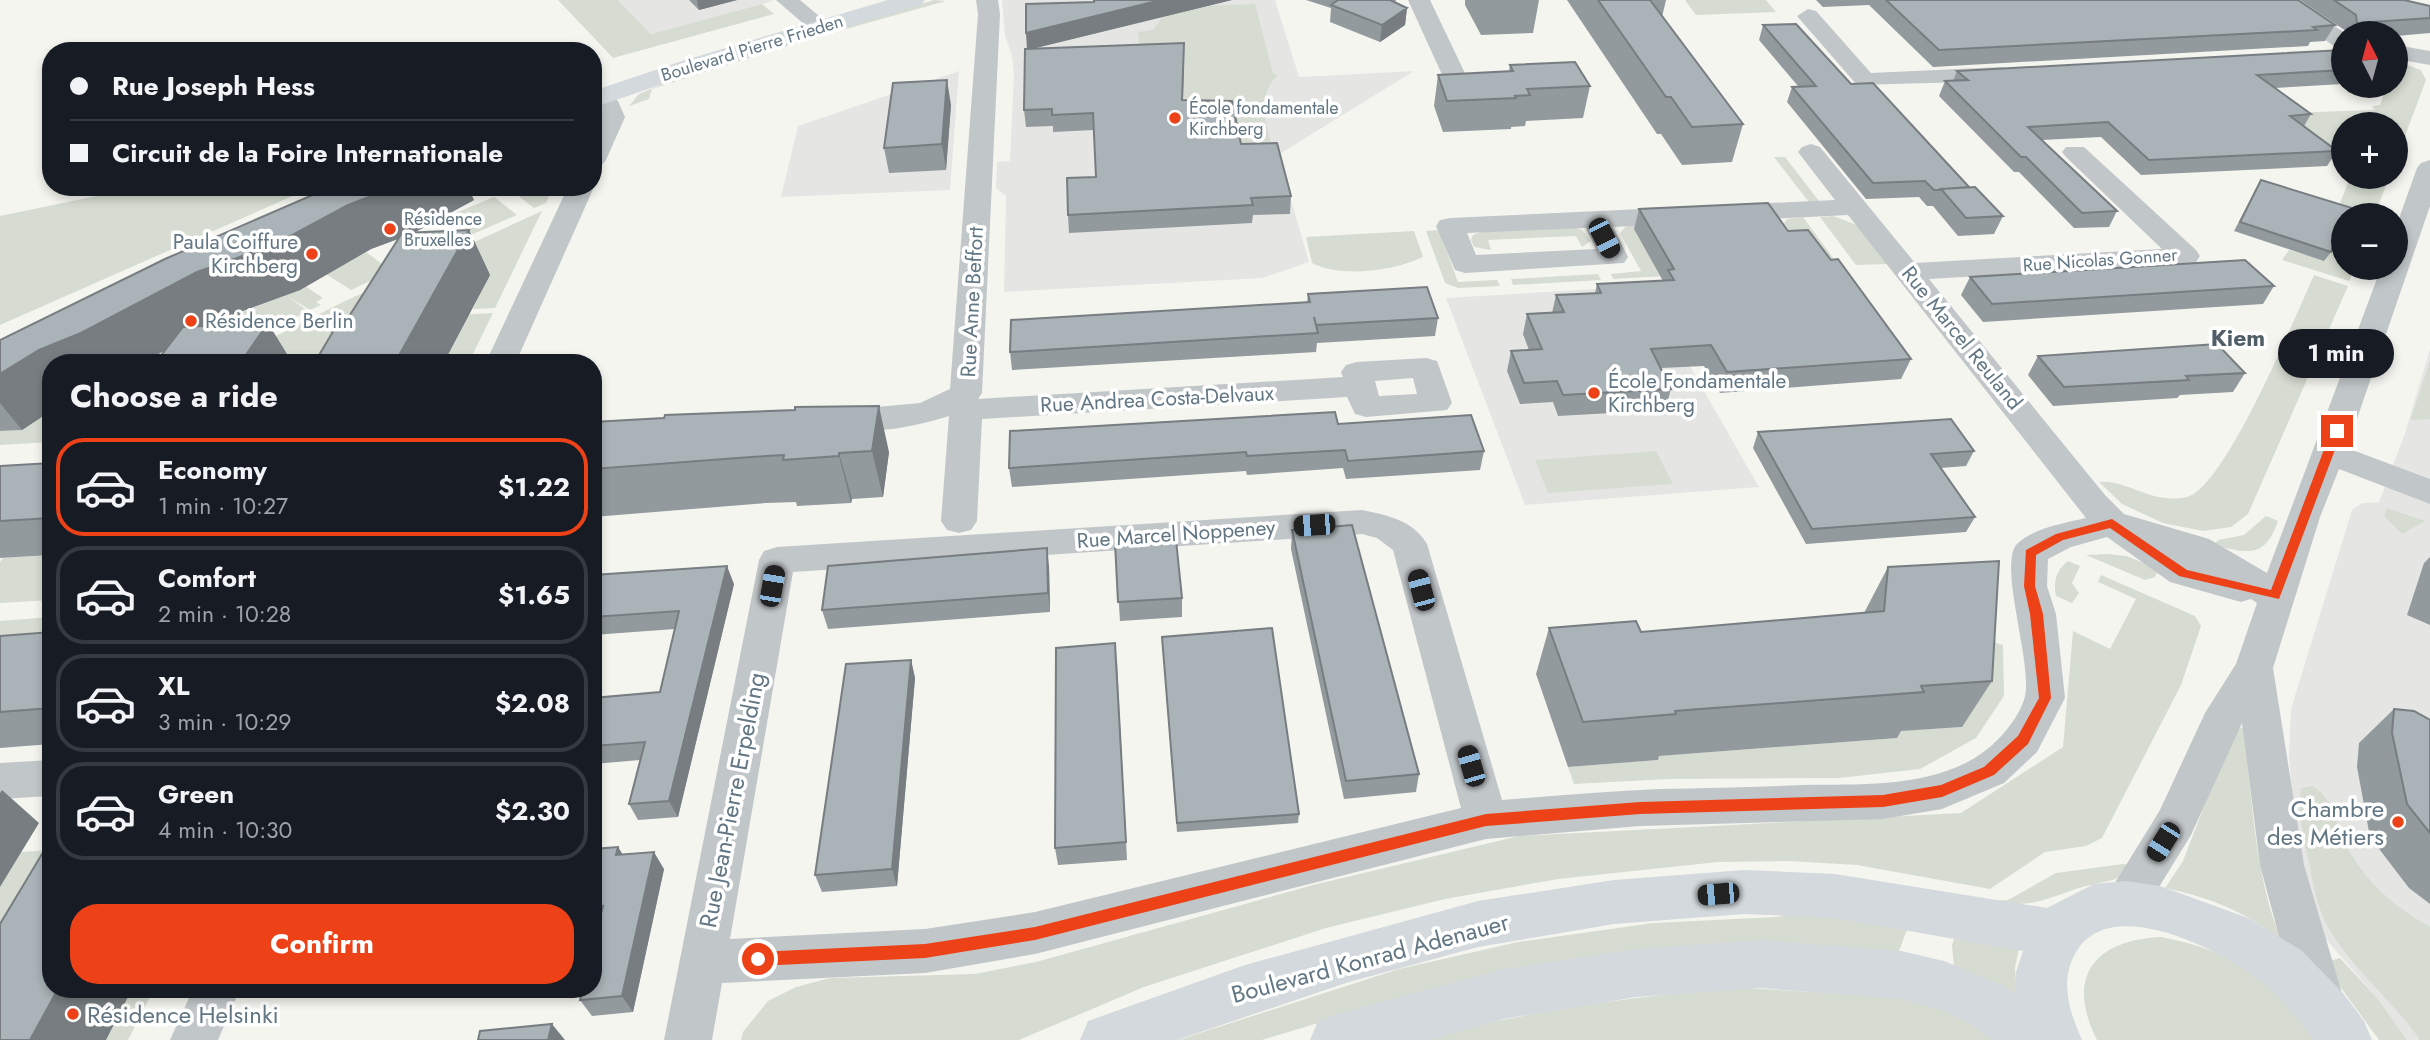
<!DOCTYPE html>
<html lang="en">
<head>
<meta charset="utf-8">
<style>
  body { margin:0; font-family:Jost,sans-serif; background:#20242c; color:#f1f3f6; height:100vh; display:flex; flex-direction:column; font-size:26px; white-space:nowrap }
  * { box-sizing:border-box; margin:0 }
  p { font-size:23px; color:#9ea1a6 }
  .icon { flex:none; width:38px; height:38px; fill:none; stroke:currentColor; stroke-width:2; stroke-linecap:round; stroke-linejoin:round }
  .map { position:relative; flex:1; overflow:hidden }
  .side { position:absolute; left:42px; top:354px; width:560px; height:644px; display:flex; flex-direction:column; background:#171b24; border-radius:28px; box-shadow:0 4px 10px #0003 }
  .side>* { flex:none }
  .top-card { position:absolute; left:42px; top:42px; width:560px; height:154px; border-radius:28px; box-shadow:0 4px 10px #0003; display:grid; align-content:center; height:154px; padding:0 28px; background:#171b24 }
  .needle { width:46px; rotate:354deg }
  .tools { position:absolute; left:2331px; top:21px; display:grid; gap:14px }
  .tools a { display:grid; place-items:center; width:77px; height:77px; border-radius:50%; background:#171b24; box-shadow:0 4px 10px #0003; font-size:35px }
  .end { position:absolute; width:32px; height:32px; margin:-16px; border:9px solid #ed4118; background:#fff; box-shadow:0 0 0 4px #fff }
  .from { border-radius:50% }
  .bubble { position:absolute; height:49px; border-radius:24px; background:#171b24; box-shadow:0 4px 10px #0003; font-size:23px; font-weight:700; line-height:49px; text-align:center }
  .car { position:absolute; width:21px; height:42px; margin:-21px -10px; border-radius:9px; box-shadow:0 0 5px 2px #0007; background:linear-gradient(#222 24%,#8ab4d8 0 40%,#222 0 76%,#8ab4d8 0 86%,#222 0) }
  .top-card b { display:flex; align-items:center; gap:24px; height:66px; font-size:26px }
  .top-card b+b { border-top:2px solid #363941 }
  .top-card i { width:18px; height:18px; background:#f1f3f6 }
  ul { padding:0; list-style:none }
  li { display:flex; align-items:center; gap:21px; height:98px; margin:0 14px 10px; padding:0 14px; border:4px solid #363941; border-radius:28px }
  li div { flex:1 }
  li b { display:block; font-size:26px }
  li em { font-style:normal; font-weight:700 }
  li.selected { border-color:#ed4118 }
  li>.icon { width:63px; height:63px; stroke-width:1.5 }
  h2 { padding:0 28px; font-size:32px; line-height:84px }
  .primary-button { display:flex; gap:14px; margin-top:auto; padding:14px 28px }
  .primary-button a { flex:1; height:80px; border-radius:28px; background:#ed4118; color:#fff; font-size:28px; font-weight:700; line-height:80px; text-align:center }
  .map>svg:first-child { display:block }
</style>
</head>
<body>
<div class="map">
<svg width="2430" height="1040" viewBox="0 0 2430 1040">
  <rect width="100%" height="100%" fill="#f5f5f0"/>
  <path fill="#e5e6e4" d="M618,0H772L773,1L651,34Z
    M1002,0H1275L1299,77L1414,71L1278,155L1309,262L1263,278L1004,292L1006,196L996,188L997,162L1010,161L1014,74L1012,55L1005,36Z
    M959,71L950,190L781,197L798,126Z
    M1644,286L1759,487L1525,505L1446,298Z
    M2430,349V1040H2407L2378,999L2325,938L2303,870L2294,826L2289,754L2291,709L2352,510L2362,503L2379,502L2405,433Z"/>
  <path fill="#d6dcd1" d="M558,0H618L651,34L762,4L774,14L613,58Z
    M934,0L946,1L803,41L652,89L649,99L629,106L639,94L677,78Z
    M1685,0H1766L1776,12L1696,15Z
    M1255,4L1273,73L1278,75C1252,101 1269,129 1276,160L1241,162L1182,117L1140,47L1138,32L1153,30L1163,16L1207,6Z
    M2396,61L2421,70L2426,80L2396,160V124H2343V152L2324,146L2287,113L2374,110L2372,106L2380,105L2387,86H2396Z
    M1774,157H1785L1819,201L1812,206Z
    M2350,177H2389L2375,215L2336,214Z
    M140,187H313L0,325V216Z
    M518,187H553L546,203L534,208L511,190Z
    M494,197L517,215L473,234L448,216Z
    M542,211L495,308L473,309L489,275L402,318L493,313L469,362H447L448,358L380,362H225L343,302Z
    M1833,216L1857,225L1888,264L1856,265L1820,217Z
    M1803,217L1839,266L1613,279L1611,274L1641,271L1620,233L1626,226L1758,219L1635,229L1659,274L1811,265L1784,223L1787,219Z
    M2343,222V268H2355L2349,281L2282,260L2289,250L2324,260Z
    M1573,227L1582,230L1591,241L1582,247L1576,236L1488,240L1491,250L1474,247L1471,240L1473,235L1481,232Z
    M1439,230L1458,282L1497,280L1500,286L1458,288L1445,283L1426,231Z
    M1414,231L1423,257C1395,271 1340,278 1312,263L1306,237Z
    M366,252L391,271L351,290L326,274Z
    M1598,274L1601,280L1513,285L1511,279Z
    M2314,275L2348,286L2248,514L2231,527L2203,531L2163,523L2122,504L2099,482C2127,479 2152,505 2187,497C2225,488 2296,315 2314,275Z
    M305,286L323,298L316,302L321,305L310,310L287,296L308,311L265,333L235,314L62,362Z
    M2430,361V419L2412,420L2411,418Z
    M51,412V442L0,445V431L22,430Z
    M1656,451L1673,484L1548,493L1535,460Z
    M2387,508L2425,521L2402,534L2384,516Z
    M2266,516L2278,521C2265,558 2249,554 2214,545L2218,540L2244,535Z
    M2108,554L2126,556L2159,569L2155,577L2145,580L2086,555Z
    M51,555V600L0,603V562L3,558Z
    M2068,561L2080,566L2072,583L2079,593L2072,603L2056,596C2053,582 2056,570 2068,561Z
    M2101,575L2195,616L2201,626L2181,685L2102,838L2086,846L2045,852L1990,889L1857,865L1789,861L1718,862L1558,879L1445,899L1326,928L1144,987L1019,1040H741L743,1032L768,1001L796,987L830,978L974,974L1036,962L1313,885L1519,836L1961,813L2063,747L2073,631L2110,649L2136,599L2098,582Z
    M1985,606L1996,643L2003,645L2004,696L1976,738L1920,769L1839,778L1669,779L1574,784L1568,767L1657,760V756L1896,738L1893,731L1962,727L1957,716Z
    M51,617V669L0,673V621Z
    M2238,727L2243,728C2253,800 2254,877 2283,944C2252,913 2208,897 2165,888L2183,861L2233,731Z
    M2312,786C2335,798 2334,824 2346,845C2364,881 2396,908 2430,927V1040H2420C2391,997 2346,965 2324,919C2315,900 2312,877 2308,857C2303,836 2297,809 2301,788Z
    M51,850L0,936V887L21,852Z
    M2123,864L2141,866C2114,883 2108,880 2079,888C2045,899 2030,909 1993,901L2008,900L2056,873Z
    M1835,909L1921,913L1906,932L1898,954L1411,995L1262,1040H1178L1399,969L1518,942L1653,923L1777,917Z
    M1957,931L2021,938L2015,968L2017,998L1954,968L1952,945Z
    M2161,937C2237,951 2269,981 2315,1040H2097C2065,977 2094,940 2161,937Z
    M2340,958L2378,999L2407,1040H2379L2323,963Z
    M1745,988L1897,997L1938,1004L2007,1040H1415C1527,1012 1630,995 1745,988Z
    M130,989H154L128,1040H105Z"/>
  <g fill="none" stroke-linecap="round" stroke-linejoin="round">
    <path fill="#c1c6c8" fill-rule="evenodd" d="M776,0H800L831,26L828,31H812Z
      M976,0H998L1000,14L982,393L978,399L1343,377L1341,372L1346,365L1357,362L1426,358L1437,361L1452,403L1447,410L1366,417L1355,414L1347,397L982,419L977,521L971,530L959,533L947,530L941,521L949,416C912,428 861,437 823,426L818,419L823,412L920,403L950,389L978,14ZM1413,378L1417,394L1379,396L1375,381Z
      M1408,0H1430L1473,90L1469,95H1453L1449,90Z
      M2270,0H2295L2345,33L2343,49L2335,47Z
      M1808,9L1816,11L1871,73L2001,67L2009,69L2013,74L2009,79L2001,81L1857,85L1797,16Z
      M2396,45L2430,51V65L2396,59Z
      M598,91L618,101L625,117L606,160L602,165L593,168V133L601,117L593,106V92Z
      M1811,144L1820,147L1915,263L2162,249L2066,157L2062,152L2066,147H2084L2196,250L2200,256L2196,262L2186,264L1929,279L2105,495L2124,514L2209,539L2267,573L2381,268H2396V227L2417,168L2421,163L2430,160V206L2347,448L2430,479V504L2339,469L2320,517L2273,668L2304,865L2344,1000L2337,1016L2320,1023L2303,1016L2296,1000L2260,865L2242,723L2191,835L2140,918L2124,924L2108,918L2102,904L2160,810L2205,713L2236,664L2257,603L2251,599L2241,602L2170,582L2107,537L2071,547L2048,559L2047,586L2056,614L2065,698L2037,752L2004,783L1942,809L1883,819L1640,826L1486,839L1035,954L925,973L722,983L712,1040H664L759,560L764,551L777,547L1362,510C1387,515 1413,520 1427,544L1502,800C1554,796 1607,791 1660,789C1707,788 1755,787 1803,785C1858,784 1923,788 1973,759C1994,747 2016,723 2024,700C2035,669 1997,565 2017,544C2033,528 2065,523 2086,518L1848,215L1613,227L1628,257L1624,263L1465,273L1455,270L1436,226L1440,220L1450,218L1835,200L1798,152L1802,147ZM1586,228L1596,249L1476,255L1467,233ZM1362,534L1377,538L1393,550L1461,808L1035,912L925,929L730,939L793,572Z
      M593,186L594,187L516,362H486L568,187Z
      M51,760V796L0,799V763Z
      M193,989H240L218,1040H170Z"/>
    <path fill="#d3d9dc" fill-rule="evenodd" d="M888,0H925L921,5L700,71L593,108V91L682,61Z
      M1744,870L1835,874L2047,908L2094,884L2126,881L2160,886L2248,918L2301,950L2343,993L2364,1021L2372,1040H2314C2293,1012 2272,987 2242,968C2204,943 2111,899 2078,949C2058,979 2069,1010 2082,1040H1992L1966,1021L1940,1010L1901,999L1760,988L1636,997L1504,1019L1429,1040H1310L1318,1021L1337,1014L1504,969L1636,949L1760,940L1901,951L1944,961L2002,985L2015,994L2016,972L2023,951L1835,918L1744,914L1614,924L1478,947L1349,982L1177,1040H1080L1088,1021L1245,965L1478,901L1614,880Z"/>
  </g>
  <path fill="#929a9d" d="M689,0H737L699,10Z
    M1232,0L1032,49L1184,59L1183,100L1241,144L1291,196L1290,214L1253,215L1252,223L1069,233L1068,215L1096,177L1094,130L1053,132V126L1026,127L1024,110L1027,49L1094,2Z
    M1306,0H1396L1395,2L1407,8L1405,25L1380,42L1330,22L1331,8Z
    M1465,0H1539L1533,33L1481,35L1465,5Z
    M1567,0H1666L1662,17L1743,124L1732,162L1682,165L1661,134H1657Z
    M1816,0H2298L2335,25L2325,41L2310,42L2308,46L1933,67L1869,5L1823,7Z
    M2300,0H2404L2430,6V33L2396,36V33H2347L2346,31Z
    M1763,25L1851,84L2003,216L1994,234L1958,236L1933,206H1927L1919,197L1866,199L1787,102L1792,87L1798,86L1759,40Z
    M2343,50V84L2275,88L2311,114L2304,126L2337,151L2327,166L2141,175L2101,137L2042,140L2117,211L2109,227L2074,228L2019,172H2014L1939,96L1945,81H1953L1957,71Z
    M1510,65L1590,86L1583,118L1526,121L1525,126L1511,127V129L1443,132L1434,106L1438,75L1509,71Z
    M951,105L946,170L889,173L884,148Z
    M2261,180L2331,252L2324,261L2234,231Z
    M474,200L414,233L469,230L490,275L444,362H315L348,318L398,239L371,249L300,290L226,317L165,351L51,362V411L22,430L0,431V340Z
    M1639,209L1788,231L1831,260L1911,359L1901,379L1720,393L1704,366L1661,368L1671,389L1665,410L1558,416L1553,402L1520,404L1507,371L1511,351L1529,350L1523,334L1527,314L1552,313L1556,295L1595,293L1597,284L1663,281L1634,229Z
    M1970,277L2274,286L2263,304L1983,322L1961,295Z
    M1308,294L1438,318L1435,336L1317,343L1316,352L1012,370L1010,352L1307,303Z
    M2038,356L2245,373L2233,392L2180,395L2177,398L2053,406L2028,375Z
    M593,422L889,452L883,497L852,499L851,503L797,506L796,502L766,503L593,517Z
    M1338,424L1484,451L1480,470L1346,479L1343,468L1247,475L1246,471L1012,487L1009,468Z
    M1758,432L1974,451L1966,466L1941,468L1975,517L1966,532L1806,544L1753,448Z
    M51,463V555L0,558V466Z
    M1292,530L1419,774L1416,792L1344,799L1291,549Z
    M1115,543L1182,598V617L1120,621Z
    M2430,557V625L2407,615L2424,563Z
    M1049,567L1050,612L828,629L822,610Z
    M1888,567L1992,681L1962,727L1901,731L1897,738L1659,756L1658,760L1568,767L1536,674L1549,628L1641,632L1864,613Z
    M593,575L734,584L678,817L638,820L629,804L640,760L593,764V698L660,692L675,629L593,635Z
    M51,632V744L0,748V636Z
    M1162,637L1299,814L1298,823L1177,832Z
    M911,660L915,678L897,886L822,892L815,875Z
    M1117,662L1127,860L1058,865L1055,848Z
    M2394,709L2430,720V904L2409,888L2370,837L2357,767L2359,743Z
    M618,847L623,855L664,869L633,1012L592,1016L580,1000L598,925H593V849Z"/>
  <path fill="#777d80" d="M697,0H737L699,10Z
    M1161,0H1232L1027,50L1026,33Z
    M1407,8L1405,25L1380,42L1382,25Z
    M947,80L951,105L946,170L942,144Z
    M395,187H468L474,200L411,234L371,249L300,290L226,317L144,362H51V411L22,430L0,403V374L39,350L197,272L348,205Z
    M469,230L490,275L444,362H397L396,361Z
    M268,323L292,362H241Z
    M879,406L889,452L883,497L872,451Z
    M839,453L852,499L851,503L839,456Z
    M1047,548L1049,567L1050,612L1048,593Z
    M727,566L734,584L678,817L669,801Z
    M911,660L915,678L897,886L892,869Z
    M2,790L39,823L0,887V793Z
    M618,847L628,864L616,855Z
    M654,852L664,869L633,1012L622,996Z
    M58,989H132L106,1040H30Z
    M552,1024L565,1040H548Z"/>
  <path fill="#aab3b7" stroke="#777d80" stroke-width="2" d="M1094,0H1161L1026,33V4L1094,2Z
    M1338,0H1390L1407,8L1382,25L1331,5Z
    M1598,0H1650L1743,124L1692,127L1671,97H1666Z
    M1886,0H2298L2335,25L2313,27L2317,30L1939,50Z
    M2334,0H2404L2430,6V18L2357,23L2356,15Z
    M1796,24L1851,84L1873,83L1969,187L1941,189L1942,190H1934L1925,181L1873,183L1792,87L1816,86L1763,25Z
    M1184,43L1182,100L1232,101L1241,144L1277,143L1291,196L1251,198L1253,205L1068,215L1067,178L1096,177L1093,113L1052,115V109L1024,110L1025,49Z
    M2343,50V70L2257,75L2311,114L2290,116L2337,151L2149,160L2108,122L2028,127L2117,211L2082,213L2026,157H2021L1945,81L1968,80L1957,71Z
    M1575,62L1590,86L1527,89L1530,95L1515,96L1516,98L1447,101L1438,75L1513,71L1510,65Z
    M947,80L942,144L884,148L893,83Z
    M2261,180L2352,208L2348,215H2343V226L2331,252L2240,222Z
    M331,187H395L348,205L274,245L197,272L81,333L39,350L0,374V340L165,259Z
    M1975,187L2003,216L1966,218L1941,189Z
    M1768,203L1788,231L1808,230L1831,260L1838,259L1911,359L1727,372L1711,345L1651,349L1671,389L1563,395L1557,381L1524,383L1511,351L1542,349L1527,314L1564,312L1556,295L1601,293L1597,284L1674,280L1668,270L1674,269L1639,209Z
    M469,230L396,361L370,362H315L341,318H348L402,233Z
    M2245,260L2274,286L1992,304L1970,277Z
    M1427,287L1438,318L1316,325L1314,317L1318,333L1010,352L1011,320L1310,302L1308,294Z
    M268,323L241,362H156L183,327Z
    M2217,344L2245,373L2186,376L2189,380L2064,387L2038,356Z
    M879,406L872,451L839,453V456L783,460L784,455L751,457L593,469V422L664,418L665,415L795,410V407Z
    M1335,412L1338,424L1471,415L1484,451L1348,461L1345,450L1247,456L1246,452L1009,468L1010,431Z
    M1951,419L1974,451L1931,454L1975,517L1812,529L1758,432Z
    M51,463V518L0,521V466Z
    M1352,525L1419,774L1346,781L1292,530Z
    M1176,540L1182,598L1118,602L1115,543Z
    M1047,548L1048,593L822,610L828,566Z
    M1999,561L1992,681L1921,686L1924,692L1675,711L1676,714L1583,722L1549,628L1636,621L1641,632L1884,611L1888,567Z
    M727,566L669,801L629,804L645,742L593,746V698L660,692L679,611L593,617V575Z
    M1272,628L1299,814L1177,823L1162,637Z
    M51,632V708L0,712V636Z
    M1115,643L1126,842L1055,848L1056,648Z
    M911,660L892,869L815,875L846,664Z
    M2394,709L2414,711L2430,720V833L2407,804L2392,733Z
    M51,839V989H58L30,1040H0V924Z
    M618,847L616,855L654,852L622,996L580,1000L583,989H593V946L603,906L593,907V849Z
    M552,1024L548,1040H478L480,1031Z"/>
  <path fill="#ed4118" d="M2337,427L2342,431L2279,599L2179,576L2110,528L2063,540L2036,555L2035,586L2043,614L2051,698L2028,744L1994,775L1942,797L1883,807L1640,814L1486,826L1035,940L925,958L758,966L750,959L758,952L925,944L1035,927L1486,814L1640,802L1883,795L1941,785L1984,767L2018,736L2039,698L2030,614L2024,586L2026,550L2056,534L2112,519L2187,570L2271,590L2331,431Z"/>
  <g fill="#ed4118" stroke="#fff" stroke-width="2.5">
    <circle cx="1175" cy="118" r="7"/>
    <circle cx="390" cy="229" r="7"/>
    <circle cx="312" cy="254" r="7"/>
    <circle cx="191" cy="321" r="7"/>
    <circle cx="1594" cy="393" r="7"/>
    <circle cx="2398" cy="822" r="7"/>
    <circle cx="73" cy="1014" r="7"/>
  </g>
  <g text-anchor="middle" dominant-baseline="central" stroke-width="7" stroke-linejoin="round" paint-order="stroke">
    <g font-size="18" fill="#627683" stroke="#fff">
      <text transform="translate(752 48) rotate(-17)">Boulevard Pierre Frieden</text>
      <text transform="translate(2100 260) rotate(-4)">Rue Nicolas Gonner</text>
    </g>
    <g font-size="18" fill="#627683" stroke="#fff" text-anchor="start">
      <text x="1189" y="108">École fondamentale<tspan x="1189" dy="21">Kirchberg</tspan></text>
      <text x="404" y="219">Résidence<tspan x="404" dy="21">Bruxelles</tspan></text>
    </g>
    <g font-size="21" fill="#627683" stroke="#fff" text-anchor="start">
      <text x="298" y="242" text-anchor="end">Paula Coiffure<tspan x="298" dy="24">Kirchberg</tspan></text>
      <text x="205" y="321">Résidence Berlin</text>
      <text x="1608" y="381">École Fondamentale<tspan x="1608" dy="24">Kirchberg</tspan></text>
    </g>
    <g font-size="21" fill="#627683" stroke="#fff">
      <text transform="translate(972 302) rotate(-87)">Rue Anne Beffort</text>
      <text transform="translate(1962 338) rotate(51)">Rue Marcel Reuland</text>
      <text transform="translate(1157 399) rotate(-3)">Rue Andrea Costa-Delvaux</text>
      <text transform="translate(1176 534) rotate(-4)">Rue Marcel Noppeney</text>
    </g>
    <g font-size="23" font-weight="bold" fill="#505e68" stroke="#fff">
      <text x="2238" y="338">Kiem</text>
    </g>
    <g font-size="24" fill="#627683" stroke="#fff">
      <text transform="translate(732 800) rotate(-79)">Rue Jean-Pierre Erpelding</text>
      <text transform="translate(1370 958) rotate(-15)">Boulevard Konrad Adenauer</text>
    </g>
    <g font-size="24" fill="#627683" stroke="#fff" text-anchor="end">
      <text x="2384" y="808">Chambre<tspan x="2384" dy="28">des Métiers</tspan></text>
      <text x="87" y="1014" text-anchor="start">Résidence Helsinki</text>
    </g>
  </g>
</svg>
<div class="tools">
<a><svg class="needle" viewBox="-14 -14 28 28"><path d="M0-13l5 13h-10z" fill="#e53935"/><path d="M0 13l5-13h-10z" fill="#9ea1a6"/></svg></a>
<a>+</a>
<a>−</a>
</div>
<i class="end from" style="left:758px;top:959px"></i>
<i class="end" style="left:2337px;top:431px"></i>
<div class="bubble" style="left:2278px;top:329px;width:116px">1 min</div>
<i class="car" style="left:1604px;top:238px;rotate:153deg"></i>
<i class="car" style="left:1314px;top:525px;rotate:266deg"></i>
<i class="car" style="left:772px;top:586px;rotate:10deg"></i>
<i class="car" style="left:1421px;top:590px;rotate:345deg"></i>
<i class="car" style="left:1471px;top:766px;rotate:344deg"></i>
<i class="car" style="left:2163px;top:842px;rotate:212deg"></i>
<i class="car" style="left:1718px;top:894px;rotate:265deg"></i>
<div class="top-card">
<b><i class="from"></i>Rue Joseph Hess</b>
<b><i></i>Circuit de la Foire Internationale</b>
</div>
<section class="side">
<h2>Choose a ride</h2>
<ul>
<li class="selected"><svg class="icon" aria-label="car" viewBox="0 0 24 24"><path d="M5 17H2v-5l4-1 3-4h7l3 4 3 1v5h-3M9 17h6M6 11h13"/><circle cx="7" cy="17" r="2"/><circle cx="17" cy="17" r="2"/></svg><div><b>Economy</b><p>1 min · 10:27</p></div><em>$1.22</em></li>
<li><svg class="icon" aria-label="car" viewBox="0 0 24 24"><path d="M5 17H2v-5l4-1 3-4h7l3 4 3 1v5h-3M9 17h6M6 11h13"/><circle cx="7" cy="17" r="2"/><circle cx="17" cy="17" r="2"/></svg><div><b>Comfort</b><p>2 min · 10:28</p></div><em>$1.65</em></li>
<li><svg class="icon" aria-label="car" viewBox="0 0 24 24"><path d="M5 17H2v-5l4-1 3-4h7l3 4 3 1v5h-3M9 17h6M6 11h13"/><circle cx="7" cy="17" r="2"/><circle cx="17" cy="17" r="2"/></svg><div><b>XL</b><p>3 min · 10:29</p></div><em>$2.08</em></li>
<li><svg class="icon" aria-label="car" viewBox="0 0 24 24"><path d="M5 17H2v-5l4-1 3-4h7l3 4 3 1v5h-3M9 17h6M6 11h13"/><circle cx="7" cy="17" r="2"/><circle cx="17" cy="17" r="2"/></svg><div><b>Green</b><p>4 min · 10:30</p></div><em>$2.30</em></li>
</ul>
<div class="primary-button"><a>Confirm</a></div>
</section>
</div>
</body>
</html>
